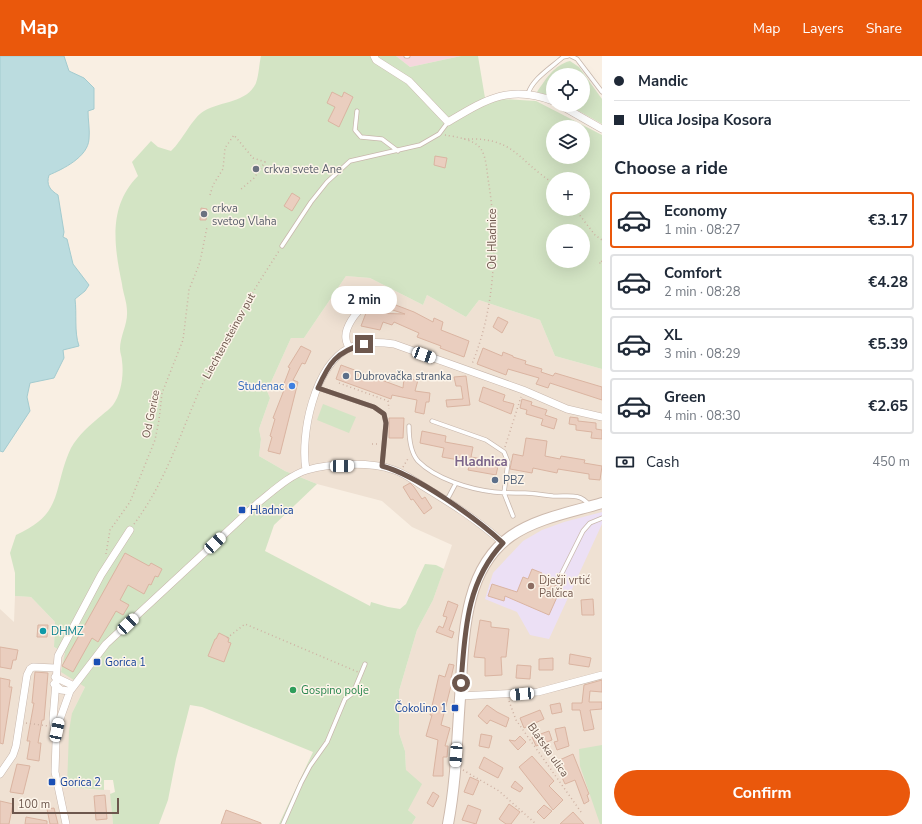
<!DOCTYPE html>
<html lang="en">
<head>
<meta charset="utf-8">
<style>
  body { margin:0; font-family:"Nunito Sans",sans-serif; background:#f2f2f3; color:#1f2937; height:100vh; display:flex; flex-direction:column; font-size:15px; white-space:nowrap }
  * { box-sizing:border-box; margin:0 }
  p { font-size:13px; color:#747a83 }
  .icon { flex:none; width:22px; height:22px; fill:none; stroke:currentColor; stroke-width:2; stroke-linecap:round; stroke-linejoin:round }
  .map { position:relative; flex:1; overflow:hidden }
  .details { display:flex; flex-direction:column; background:#fff; width:320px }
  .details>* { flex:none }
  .guide { display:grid; align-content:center; height:88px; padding:0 12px; background:#fff }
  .fabs { position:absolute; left:546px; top:12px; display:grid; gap:8px }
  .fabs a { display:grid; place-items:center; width:44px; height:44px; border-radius:50%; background:#fff; box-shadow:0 4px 16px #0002; font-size:20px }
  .scale { position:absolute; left:12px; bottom:10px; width:107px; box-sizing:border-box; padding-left:4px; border:2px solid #6d574d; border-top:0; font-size:11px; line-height:14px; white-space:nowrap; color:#6d574d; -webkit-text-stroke:3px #fcf4e9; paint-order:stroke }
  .end { position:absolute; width:18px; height:18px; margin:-9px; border:5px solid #6d574d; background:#fff; box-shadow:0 0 0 2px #fff }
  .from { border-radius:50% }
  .bubble { position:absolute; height:28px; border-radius:14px; background:#fff; box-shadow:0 4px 16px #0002; font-size:13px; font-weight:700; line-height:28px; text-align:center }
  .car { position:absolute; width:12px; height:24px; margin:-12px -6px; border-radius:5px; box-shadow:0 0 3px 1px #0007; background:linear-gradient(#fff 24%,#345 0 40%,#fff 0 76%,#345 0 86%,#fff 0) }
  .guide b { display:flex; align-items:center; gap:14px; height:38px; font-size:15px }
  .guide b+b { border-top:1px solid #e0e1e3 }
  .guide i { width:10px; height:10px; background:#1f2937 }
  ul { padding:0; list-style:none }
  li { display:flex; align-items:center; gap:12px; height:56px; margin:0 8px 6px; padding:0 4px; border:2px solid #e0e1e3; border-radius:4px }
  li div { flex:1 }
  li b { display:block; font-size:15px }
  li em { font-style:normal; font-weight:700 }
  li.active { border-color:#ea580c }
  li>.icon { width:36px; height:36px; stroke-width:1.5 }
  h2 { padding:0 12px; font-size:18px; line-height:48px }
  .pay { display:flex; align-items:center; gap:10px; height:44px; padding:0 12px; font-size:15px }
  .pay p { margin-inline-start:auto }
  .button { display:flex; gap:8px; margin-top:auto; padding:8px 12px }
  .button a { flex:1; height:46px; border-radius:24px; background:#ea580c; color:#fff; font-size:16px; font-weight:700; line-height:46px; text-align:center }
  header { display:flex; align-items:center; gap:24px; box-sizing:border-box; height:56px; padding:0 20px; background:#ea580c; color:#fff }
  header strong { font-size:19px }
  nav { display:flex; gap:22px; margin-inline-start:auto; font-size:14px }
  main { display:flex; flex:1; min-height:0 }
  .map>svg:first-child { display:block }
</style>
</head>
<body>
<header>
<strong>Map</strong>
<nav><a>Map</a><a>Layers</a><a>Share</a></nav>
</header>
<main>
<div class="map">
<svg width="602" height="768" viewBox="0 0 602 768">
  <rect width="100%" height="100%" fill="#f9efe3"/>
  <path fill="#efe1d3" d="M346,220L370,222L423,249L427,239L466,261L479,244L540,264L555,300L602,313V768H412L416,761L408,754L405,695L399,677V635L417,574L433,544L452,489L412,471L382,445L317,428L285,415L259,400L261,383L259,373L270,342L267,335L291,282H304Z
    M15,540L31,541L55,566L54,591L65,597L85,631L72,657L84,733L110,734L113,768H0V553L14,566Z"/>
  <path fill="#ece0f5" d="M602,456V468L549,583L530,579L517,556L485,543L493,517L523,485L542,474L564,466Z"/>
  <path fill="#f5d8dd" d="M396,0H461L410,11Z"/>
  <path fill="#d3e4c4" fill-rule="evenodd" d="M261,0H396L410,11L461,0H478L485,42L536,45L602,79V313L555,300L540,264L479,244L466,261L427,239L423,249L370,222L346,220L304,282H291L267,335L270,342L259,373L261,383L259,400L285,415L317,428L274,469L265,495L370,550L371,546L388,551L400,553L406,548L425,508L436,509L444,513L433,544L417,574L399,635V677L405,695L406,714L422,728L408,754L416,761L412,768H279L313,696L202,651L190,649L176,703L168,744L159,768H113L110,738L115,736L113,724H104V734L67,731L69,675L72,657L85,631L61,616L65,597L54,591L55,566L31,541L15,540V517L10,497L16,479C65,457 52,433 71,392C78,379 91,368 102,359C105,356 110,353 113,349C121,338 124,319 122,305C122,301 120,297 120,293C120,280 128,268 127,255C127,246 123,237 122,228C114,190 108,150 138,120L132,106L151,85L158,91L171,95C183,84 192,62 204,55C221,45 247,47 256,27C259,19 259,8 261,0ZM553,71H583V101H553ZM553,123H583V153H553ZM553,175H583V205H553Z
    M570,5L579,11L602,43V68L568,49H583V19H553V41L537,36C546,23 554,9 570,5Z
    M323,348L356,361L349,377L317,364Z
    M602,689V768H600L580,710L579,693Z"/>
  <path fill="#bbdcdf" stroke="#a3cbcf" d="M0,0H64L69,15L84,22L94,32V53L88,55C88,64 90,74 89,83C88,101 63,113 49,119C46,129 50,134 58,139L64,176L63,181L67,183L73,208L89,229L85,235L75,243C77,258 74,276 79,290L63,294L64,302L54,322L30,327L27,341L30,355L3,396L0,395Z"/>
  <path fill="#eacebf" stroke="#dab4a1" d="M332,36L342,41L344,36L353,41L339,71L328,65L335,51L327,47Z
    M435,100L447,102L445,112L434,109Z
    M292,137L300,142L292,155L284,150Z
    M201,152L207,153L206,164H200Z
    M375,232L386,237V241L392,243L391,247L393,248L414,256L433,266L434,262L443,266L441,274L469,285L464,301L440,292L441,290L417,281L419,277L394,266L392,269L383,266L380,274L361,270L366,257L405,258L368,246Z
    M355,237L359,241L349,252L345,248Z
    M498,261L508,266L502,277L493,271Z
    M301,290L311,295L305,308L302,307L293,324L298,326L280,398L268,395L272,381L270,380L275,363L273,362L284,334L282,333L290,312L288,311Z
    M483,292L502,300L503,296L513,300V301L526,305L525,308L542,313L541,316L553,320L555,317L602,331V344L550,327L548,332L536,328L539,322L508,313L506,319L477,308Z
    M341,309L403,332L404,322L418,324L415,335L430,337L429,346H426L424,358L415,356L417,344L392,339L391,343L336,323Z
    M466,320L470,349L447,351L446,344L463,343L461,330H456L454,321Z
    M483,331L505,339L503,345L514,348L511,358L479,345Z
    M522,343L532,346L531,349L547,354L545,359L557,363L554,373L541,369L543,363L526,358L527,354L520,352Z
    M570,361L578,362V365L596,367V373L602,374V383L591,382L592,376L576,374V369L569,368Z
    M389,362H404L403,382H389Z
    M422,375L446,380L445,386L473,391L471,401L499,406L496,419L468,414L470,406L442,401L444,392L420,387Z
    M526,382L547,385L545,400L560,403L561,400L585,404L584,407L602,410L600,424L589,423V418L558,413L557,417L533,412L532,417L510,413L513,398L523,400Z
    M410,427L414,431L422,443L425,441L432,452L424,458L413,443L411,444L403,431Z
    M125,497L149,510L151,507L162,513L158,521L155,520L151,529L149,528L144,538L128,529L120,544L129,549L123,559L116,555L98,586L92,582L73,616L62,610Z
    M532,513L542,517L541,520L551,525L550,527L561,532L549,559L505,540L504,545L488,540L492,528L517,536L523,521L528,523Z
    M593,543L594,559H582L581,544Z
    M448,545L458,549L449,574L454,576L452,582L436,576L439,570L443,572L447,561L443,560Z
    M480,564L491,566V571L509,573L506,601H501L502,619L485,620V602L474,601Z
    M38,569H48L47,581H37Z
    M219,577L229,582L228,586L231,587L224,606L208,600L215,583H216Z
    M0,591L18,594L16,604H13L11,613L0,611Z
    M570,598L591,602L589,611L569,608Z
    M553,602V614H539V603Z
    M449,608L454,609L451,622H453L441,669L450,672L445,690H448L447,701H443V720H433L438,684L426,680L432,659H430L439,619L445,621Z
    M517,609L531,610L530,623L516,622Z
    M35,616L48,617L44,664H42L38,687H41L39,705L27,703L30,685H27L34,647H32Z
    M0,622L10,624L9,631H12L3,688L0,687Z
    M602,624V636L590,635L589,646H602V653L590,654L594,673L584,675L580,654H572V647H582L584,629Z
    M560,647L562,656L552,658L550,649Z
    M487,649L497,656L509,662L506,671L490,664L487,668L478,660Z
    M540,654L544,663L524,672L520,662Z
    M565,671L569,690L557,694L554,686L558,685L555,673Z
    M549,675L552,684L536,690L532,681Z
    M481,678L492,680L489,692L479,690Z
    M520,680L526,686L518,694L509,684L515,685Z
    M573,698L589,738L587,739L589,745L584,748L575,724L565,728L555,706Z
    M532,700L554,725L549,730L563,744L553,754L519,711Z
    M484,701L503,712L498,722L479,712Z
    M17,708L30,710L23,738L10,736Z
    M470,721L479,725L473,739L464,736Z
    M515,725L523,732L520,736L511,731Z
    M433,736L439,740L433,751L427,747Z
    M105,739L107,763L96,764L94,740Z
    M0,745L13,748L9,768H0Z
    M509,748L520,756L511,768H506L499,763Z
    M468,749L481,754L476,768L462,764Z
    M544,749L552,755L544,763L537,756Z
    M54,752L58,768H50L47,753Z
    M226,754L261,767V768H221Z
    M573,756L584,768H560Z
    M26,761L47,765V768H25Z"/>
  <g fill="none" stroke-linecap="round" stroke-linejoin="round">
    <g stroke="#c8b7ac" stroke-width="5">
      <path id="service" d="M406,0H408
        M571,0L577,3L602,36
        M528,38C532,23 552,11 563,1L568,0
        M357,55L355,74L361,81L382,83L398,95
        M282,190L311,146L327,126L350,105L420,89L439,78L448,66
        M318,332L374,351L384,358L386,367L382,410
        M432,365L486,384L504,396L508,406L504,437L513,460
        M409,370C409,381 410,396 418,405C436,423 469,433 494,436C504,437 515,437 525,437C534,437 543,439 553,440C566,441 580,436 589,449
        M447,444L456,427
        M560,521L583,475L590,467L602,462
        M283,768L301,727L310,710L327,686L345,643L353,637L365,608"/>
    </g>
    <g stroke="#c8b7ac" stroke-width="8">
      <path id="minor" d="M374,0L376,4L409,25L448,66C485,44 509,28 553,45
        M560,49L602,73
        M349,292C348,289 346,286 346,283C344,272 356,255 365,250L376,253
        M306,414C300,379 314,310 349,292C363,285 379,286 394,288L523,334L567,353L602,361
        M55,621L74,630
        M54,628L61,634L70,635
        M460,640L538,636L602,619
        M56,686L60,663L70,635L106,588L259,446C273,435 290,419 307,414C330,407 372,406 394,414C404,417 413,424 421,429C449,446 478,464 503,487
        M0,718L13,699L16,690L27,619L30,613L33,611L55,612
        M66,768L55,716L56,686L53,663L58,600L101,519L130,474"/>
    </g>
    <g stroke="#cdb9ac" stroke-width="12">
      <path id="secondary" d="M448,768C456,726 457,684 460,642C464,588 461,515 511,480C537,462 572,456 602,447"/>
    </g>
    <path stroke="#ceb1a3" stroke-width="1.5" stroke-dasharray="1 3" stroke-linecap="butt" d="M445,79C456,81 474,83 481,93C487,102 487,119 489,129C498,188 495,252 472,308
      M464,83C515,81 516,103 553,127
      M210,139L213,129L223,113L225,92L234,79L253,102L265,106L254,122L240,134
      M575,153L595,179L602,184
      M602,205L599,207H602
      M339,327L388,345L389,353
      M372,388H378
      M505,391L521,341
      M403,411L409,401
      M134,468C167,424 180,377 202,329C224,282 251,238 279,195
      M106,498L110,474L130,446L155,384L159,364L162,337L183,284L189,234L200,206L207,171
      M227,582L245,568L358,616
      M509,645L516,664L581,756
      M26,667L48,670
      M463,714L499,735L536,768"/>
    <use href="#service" stroke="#fff" stroke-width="3.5"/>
    <use href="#minor" stroke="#fff" stroke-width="7"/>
    <use href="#secondary" stroke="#fff" stroke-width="10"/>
  </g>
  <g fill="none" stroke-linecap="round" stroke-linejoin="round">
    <path stroke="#6d574d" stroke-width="5" d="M364,288C336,296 329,307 318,332L374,351L384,358L386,367L382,410C416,419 476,462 503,487C466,526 465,576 461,627"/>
  </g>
  <g fill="#6b7280" stroke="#fcf4e9" stroke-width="1.5">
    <circle cx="256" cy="113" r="4"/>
    <circle cx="204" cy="158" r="4"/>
  </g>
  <g fill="#5c6f8a" stroke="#fcf4e9" stroke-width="1.5">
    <circle cx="346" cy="320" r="4"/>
    <circle cx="495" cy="424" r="4"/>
  </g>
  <circle fill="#3f7fe0" stroke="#fcf4e9" stroke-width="1.5" cx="292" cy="330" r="4"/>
  <g fill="#1a4fb4" stroke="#fcf4e9" stroke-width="1.5">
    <rect x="238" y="450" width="8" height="8" rx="2"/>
    <rect x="93" y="602" width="8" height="8" rx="2"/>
    <rect x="451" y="648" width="8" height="8" rx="2"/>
    <rect x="48" y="722" width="8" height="8" rx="2"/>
  </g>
  <circle fill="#8d6e63" stroke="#fcf4e9" stroke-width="1.5" cx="531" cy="530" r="4"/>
  <circle fill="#0f9aa8" stroke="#fcf4e9" stroke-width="1.5" cx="43" cy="575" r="4"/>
  <circle fill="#2e9e5b" stroke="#fcf4e9" stroke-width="1.5" cx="293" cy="634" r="4"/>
  <g text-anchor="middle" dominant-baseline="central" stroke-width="3" stroke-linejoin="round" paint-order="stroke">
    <g font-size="11" fill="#5b616d" stroke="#fcf4e9" text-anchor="start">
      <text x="264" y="113">crkva svete Ane</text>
      <text x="212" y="152">crkva<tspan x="212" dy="13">svetog Vlaha</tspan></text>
    </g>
    <g font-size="11" fill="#6d574d" stroke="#fcf4e9">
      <text transform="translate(492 183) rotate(-90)">Od Hladnice</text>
      <text transform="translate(229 280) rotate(-61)">Liechtensteinov put</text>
      <text transform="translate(151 358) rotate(-78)">Od Gorice</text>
      <text transform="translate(548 694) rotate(55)">Blatska ulica</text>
    </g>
    <g font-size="11" fill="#4e5e75" stroke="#fcf4e9" text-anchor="start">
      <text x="354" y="320">Dubrovačka stranka</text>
      <text x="503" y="424">PBZ</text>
    </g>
    <g font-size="11" fill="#366cbe" stroke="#fcf4e9" text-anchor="end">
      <text x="284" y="330">Studenac</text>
    </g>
    <g font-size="11" fill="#164399" stroke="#fcf4e9" text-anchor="start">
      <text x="250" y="454">Hladnica</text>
      <text x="105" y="606">Gorica 1</text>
      <text x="447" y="652" text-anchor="end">Čokolino 1</text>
      <text x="60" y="726">Gorica 2</text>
    </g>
    <g font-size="11" fill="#785e54" stroke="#fcf4e9" text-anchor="start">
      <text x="539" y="524">Dječji vrtić<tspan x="539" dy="13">Palčica</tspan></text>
    </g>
    <g font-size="11" fill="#0d838f" stroke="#fcf4e9" text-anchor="start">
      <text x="51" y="575">DHMZ</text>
    </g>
    <g font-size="11" fill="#27864d" stroke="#fcf4e9" text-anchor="start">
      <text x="301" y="634">Gospino polje</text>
    </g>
    <g font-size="13" font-weight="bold" fill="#7b658a" stroke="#fcf4e9">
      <text x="481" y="406">Hladnica</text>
    </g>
  </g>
</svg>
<div class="fabs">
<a><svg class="icon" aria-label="locate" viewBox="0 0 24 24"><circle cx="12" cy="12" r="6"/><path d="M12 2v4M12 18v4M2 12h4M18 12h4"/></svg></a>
<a><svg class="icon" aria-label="layers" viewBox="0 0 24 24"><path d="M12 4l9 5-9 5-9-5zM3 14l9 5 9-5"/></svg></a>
<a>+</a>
<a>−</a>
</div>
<div class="scale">100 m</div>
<i class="end from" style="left:461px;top:627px"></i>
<i class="end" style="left:364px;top:288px"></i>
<div class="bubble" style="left:331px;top:230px;width:66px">2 min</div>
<i class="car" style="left:424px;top:299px;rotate:110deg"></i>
<i class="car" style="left:342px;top:410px;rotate:89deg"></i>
<i class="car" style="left:215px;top:487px;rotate:47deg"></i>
<i class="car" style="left:128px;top:568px;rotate:47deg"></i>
<i class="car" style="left:522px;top:638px;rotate:265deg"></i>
<i class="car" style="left:57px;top:674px;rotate:12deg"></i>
<i class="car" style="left:456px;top:699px;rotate:184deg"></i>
</div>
<section class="details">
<div class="guide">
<b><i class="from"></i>Mandic</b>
<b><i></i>Ulica Josipa Kosora</b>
</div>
<h2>Choose a ride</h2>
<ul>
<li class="active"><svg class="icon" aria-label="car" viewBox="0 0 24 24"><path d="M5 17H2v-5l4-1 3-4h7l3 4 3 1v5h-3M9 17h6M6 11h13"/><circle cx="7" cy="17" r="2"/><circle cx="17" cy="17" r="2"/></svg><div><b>Economy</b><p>1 min · 08:27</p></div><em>€3.17</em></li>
<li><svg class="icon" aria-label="car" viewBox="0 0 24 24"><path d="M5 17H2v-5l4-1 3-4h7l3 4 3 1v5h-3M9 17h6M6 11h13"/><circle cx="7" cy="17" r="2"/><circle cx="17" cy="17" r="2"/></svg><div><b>Comfort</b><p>2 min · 08:28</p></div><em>€4.28</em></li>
<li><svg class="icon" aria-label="car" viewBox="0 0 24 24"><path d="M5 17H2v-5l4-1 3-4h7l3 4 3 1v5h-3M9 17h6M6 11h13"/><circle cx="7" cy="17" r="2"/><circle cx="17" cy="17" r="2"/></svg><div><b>XL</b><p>3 min · 08:29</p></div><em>€5.39</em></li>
<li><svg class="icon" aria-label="car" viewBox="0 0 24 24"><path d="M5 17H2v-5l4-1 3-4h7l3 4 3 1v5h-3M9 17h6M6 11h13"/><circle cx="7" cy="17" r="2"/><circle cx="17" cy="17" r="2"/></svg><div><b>Green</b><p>4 min · 08:30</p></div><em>€2.65</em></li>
</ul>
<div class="pay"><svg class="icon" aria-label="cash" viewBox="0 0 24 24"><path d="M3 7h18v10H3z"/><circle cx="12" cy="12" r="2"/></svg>Cash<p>450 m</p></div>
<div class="button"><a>Confirm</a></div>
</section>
</main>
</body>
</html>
